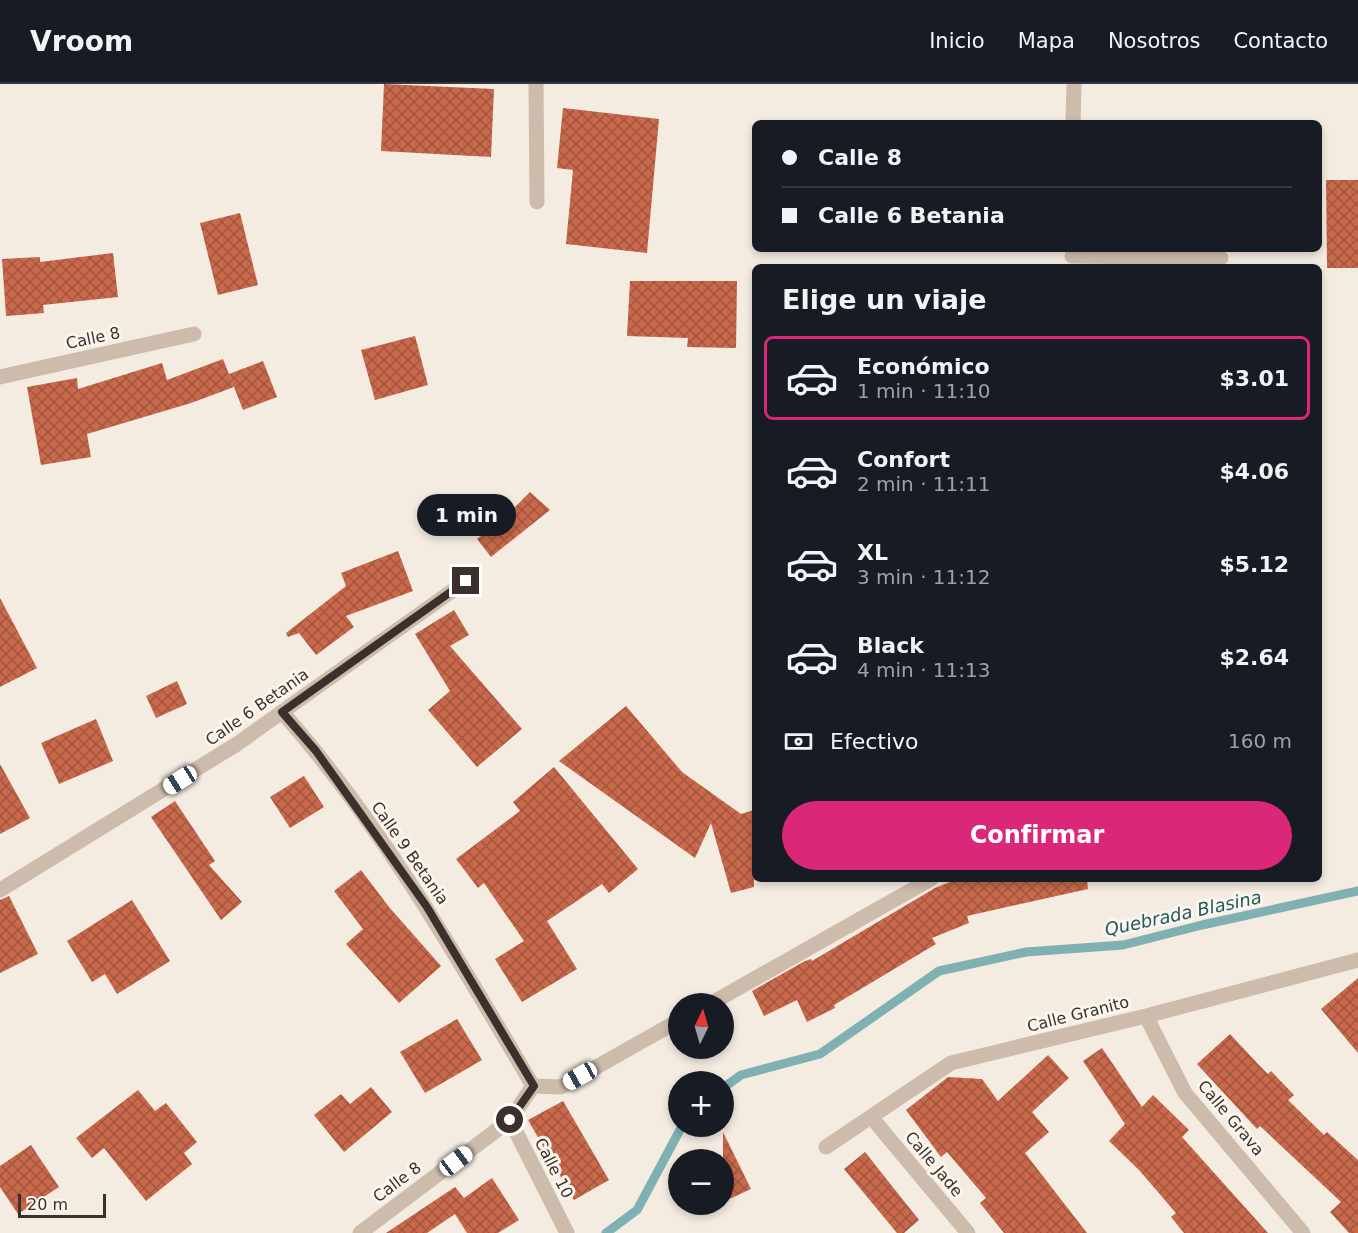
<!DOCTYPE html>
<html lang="es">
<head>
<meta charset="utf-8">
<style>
  body { margin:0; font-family:"DejaVu Sans",sans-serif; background:#242831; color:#f1f3f6; height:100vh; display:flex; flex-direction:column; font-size:22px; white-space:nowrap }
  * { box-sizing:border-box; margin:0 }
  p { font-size:20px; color:#9ea1a6 }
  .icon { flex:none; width:33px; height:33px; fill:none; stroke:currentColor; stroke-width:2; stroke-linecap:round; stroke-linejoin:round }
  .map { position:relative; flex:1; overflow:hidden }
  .drawer { position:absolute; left:752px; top:180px; width:570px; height:618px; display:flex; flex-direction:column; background:#171b24; border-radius:9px; box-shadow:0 3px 9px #0003 }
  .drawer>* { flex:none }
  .top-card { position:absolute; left:752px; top:36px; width:570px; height:132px; border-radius:9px; box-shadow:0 3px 9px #0003; display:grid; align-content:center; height:132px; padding:0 30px; background:#171b24 }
  .needle { width:39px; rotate:5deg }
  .fabs { position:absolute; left:668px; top:909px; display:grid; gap:12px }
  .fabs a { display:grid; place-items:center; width:66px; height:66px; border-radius:50%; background:#171b24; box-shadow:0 3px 9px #0003; font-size:30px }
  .scale { position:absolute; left:18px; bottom:15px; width:88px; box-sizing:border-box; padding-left:6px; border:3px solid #3b302b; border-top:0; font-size:16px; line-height:21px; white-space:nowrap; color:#3b302b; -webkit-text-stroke:4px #fbf5ee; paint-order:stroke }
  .end { position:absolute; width:27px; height:27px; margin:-14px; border:8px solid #3b302b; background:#fff; box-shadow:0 0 0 3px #fff }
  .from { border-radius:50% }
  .bubble { position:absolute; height:42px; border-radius:21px; background:#171b24; box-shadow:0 3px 9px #0003; font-size:20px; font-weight:700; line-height:42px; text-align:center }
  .car { position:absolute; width:18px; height:36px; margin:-18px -9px; border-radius:8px; box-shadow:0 0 4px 2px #0007; background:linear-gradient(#fff 24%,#345 0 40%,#fff 0 76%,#345 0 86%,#fff 0) }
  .top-card b { display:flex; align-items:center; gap:21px; height:57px; font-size:22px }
  .top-card b+b { border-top:2px solid #363941 }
  .top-card i { width:15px; height:15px; background:#f1f3f6 }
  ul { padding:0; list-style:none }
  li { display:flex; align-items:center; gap:18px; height:84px; margin:0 12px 9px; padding:0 18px; border:3px solid transparent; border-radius:9px }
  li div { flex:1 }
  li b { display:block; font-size:22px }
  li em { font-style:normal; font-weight:700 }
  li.current { border-color:#db2777 }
  li>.icon { width:54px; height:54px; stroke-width:1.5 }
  h2 { padding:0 30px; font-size:27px; line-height:72px }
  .pay { display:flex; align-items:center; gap:15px; height:66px; padding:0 30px; font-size:22px }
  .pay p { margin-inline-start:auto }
  .button { display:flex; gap:12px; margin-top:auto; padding:12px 30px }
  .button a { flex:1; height:69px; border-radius:36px; background:#db2777; color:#fff; font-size:24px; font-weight:700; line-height:69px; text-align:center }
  header { display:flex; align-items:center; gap:36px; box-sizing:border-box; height:84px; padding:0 30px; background:#171b24; border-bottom:2px solid #363941 }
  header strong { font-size:28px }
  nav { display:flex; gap:33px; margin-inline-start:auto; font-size:21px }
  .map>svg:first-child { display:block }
</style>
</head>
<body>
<header>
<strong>Vroom</strong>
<nav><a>Inicio</a><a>Mapa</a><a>Nosotros</a><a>Contacto</a></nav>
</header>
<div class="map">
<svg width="1358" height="1149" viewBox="0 0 1358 1149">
  <defs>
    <pattern id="building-cross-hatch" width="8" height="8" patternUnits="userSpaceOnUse" patternTransform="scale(1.5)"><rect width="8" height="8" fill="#c8694b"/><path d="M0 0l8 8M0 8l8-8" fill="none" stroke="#a4573f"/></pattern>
  </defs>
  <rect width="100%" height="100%" fill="#f4ebe1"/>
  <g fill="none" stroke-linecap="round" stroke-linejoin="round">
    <path stroke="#7fb0b2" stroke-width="9" d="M723,1004L741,991L820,970L939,887L1026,868L1123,861L1202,841L1358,807
      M606,1149L637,1126L682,1042"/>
  </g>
  <path fill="url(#building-cross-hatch)" d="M384,0L494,5L491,73L381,67Z
    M563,24L659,35L647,169L566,160L573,86L557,84Z
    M1326,96H1358V184H1327Z
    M240,129L258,201L218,211L200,139Z
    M113,169L118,213L43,221L44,229L6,232L2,175L40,173V178Z
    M630,197H737L736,264L687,263L688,254L627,252Z
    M415,252L428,301L375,316L361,266Z
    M223,275L234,303L191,319L87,350L91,373L41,381L27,303L77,294L78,305L162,279L167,296Z
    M263,277L277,313L243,326L229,290Z
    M530,408L550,426L491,473L477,455L506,432Z
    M398,467L413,507L346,532L354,543L316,571L299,549L288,553L286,549L346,502L341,489Z
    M0,514L37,584L0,603Z
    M454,526L469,551L450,562L522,645L477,683L428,626L450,607L415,550Z
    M177,597L187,620L156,634L146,612Z
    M626,622L682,688L741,730L754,726V803L731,809L711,739L695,774L559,677Z
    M96,635L113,677L59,700L41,659Z
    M0,680L30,734L0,750Z
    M554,683L638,785L609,809L602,800L547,837L577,885L522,918L495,875L524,857L484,799L478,804L456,775L520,727L513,718Z
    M304,692L324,723L290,744L270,713Z
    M175,717L215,777L209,781L242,818L221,836L151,733Z
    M361,786L389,823L441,882L399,919L346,860L363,845L334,807Z
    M957,795H1087L1088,805L967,832L969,839L932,854L936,860L834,921L835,924L807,938L797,916L764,932L752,907L805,877L811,875L812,877L935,804Z
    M9,812L38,870L0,889V816Z
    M132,816L170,877L117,910L105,890L92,898L67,857Z
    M1358,894V969L1321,925Z
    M457,935L482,976L425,1009L400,968Z
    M1230,950L1259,981L1268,990L1271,987L1294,1011L1288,1016L1324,1051L1327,1048L1358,1076V1149H1349L1330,1128L1341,1118L1260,1042L1257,1045L1197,980Z
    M1102,964L1142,1023L1153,1011L1189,1046L1182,1053L1268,1149H1184L1171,1133L1176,1129L1139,1086L1109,1057L1125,1040L1083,977Z
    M1048,971L1069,994L1032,1028L1049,1048L1025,1069L1087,1149H1004L980,1119L986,1114L947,1068L941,1073L906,1026L948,993L982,995L998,1017Z
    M371,1003L392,1028L344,1068L314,1031L341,1010L350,1020Z
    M138,1006L155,1027L166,1019L197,1058L184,1069L192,1080L146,1117L104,1064L92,1074L76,1054Z
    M563,1017L609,1096L574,1116L528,1036Z
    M723,1048L751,1105L723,1118Z
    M31,1061L59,1103L18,1130L0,1103V1082Z
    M865,1068L919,1136L904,1149H897L844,1085Z
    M492,1094L519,1136L498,1149H467L455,1130L427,1149H386L455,1103L464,1114Z"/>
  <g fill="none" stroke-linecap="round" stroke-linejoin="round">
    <path stroke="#cdbbac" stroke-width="15" d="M536,0L537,118
      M1073,39L1074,0
      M1072,172L1221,174
      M0,293L194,250
      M282,628C382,741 457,873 533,1002
      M0,806L237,660L466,497
      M710,920L931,795
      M1146,932L1185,1009L1303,1149
      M533,1002L561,1003L678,937
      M872,1034L968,1149
      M510,1036L567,1149
      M826,1063L951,979L1146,932L1358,876
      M360,1149L510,1036L533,1002"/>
  </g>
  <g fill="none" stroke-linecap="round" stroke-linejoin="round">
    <path stroke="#3b302b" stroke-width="8" d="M466,497L282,628L316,667L427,823L534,1002L510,1036"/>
  </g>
  <g text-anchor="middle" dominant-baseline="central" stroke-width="6" stroke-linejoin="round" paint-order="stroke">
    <g font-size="16" fill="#3b302b" stroke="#fbf5ee">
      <text transform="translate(93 254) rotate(-12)">Calle 8</text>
      <text transform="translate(257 623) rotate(-35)">Calle 6 Betania</text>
      <text transform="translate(410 769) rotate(55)">Calle 9 Betania</text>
      <text transform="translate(1078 930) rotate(-14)">Calle Granito</text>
      <text transform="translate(1231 1034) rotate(50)">Calle Grava</text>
      <text transform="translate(934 1080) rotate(50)">Calle Jade</text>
      <text transform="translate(554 1084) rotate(63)">Calle 10</text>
      <text transform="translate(397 1098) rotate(-37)">Calle 8</text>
    </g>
    <g font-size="18" font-style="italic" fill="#1f5a5e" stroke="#fbf5ee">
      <text transform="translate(1183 829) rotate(-12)">Quebrada Blasina</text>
    </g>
  </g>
</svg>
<div class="fabs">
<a><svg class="needle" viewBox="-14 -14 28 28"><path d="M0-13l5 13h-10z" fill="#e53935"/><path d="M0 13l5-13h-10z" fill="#9ea1a6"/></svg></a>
<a>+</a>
<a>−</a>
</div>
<div class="scale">20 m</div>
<i class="end from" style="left:510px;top:1036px"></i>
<i class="end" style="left:466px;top:497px"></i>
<div class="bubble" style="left:417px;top:410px;width:99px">1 min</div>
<i class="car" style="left:180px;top:696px;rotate:238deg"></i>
<i class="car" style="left:580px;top:992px;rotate:241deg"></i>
<i class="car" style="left:456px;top:1077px;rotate:53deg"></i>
<div class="top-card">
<b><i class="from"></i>Calle 8</b>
<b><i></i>Calle 6 Betania</b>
</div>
<section class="drawer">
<h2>Elige un viaje</h2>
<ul>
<li class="current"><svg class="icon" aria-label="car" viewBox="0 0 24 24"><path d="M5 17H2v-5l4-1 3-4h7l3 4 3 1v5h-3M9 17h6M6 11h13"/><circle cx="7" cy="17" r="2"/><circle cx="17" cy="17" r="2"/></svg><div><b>Económico</b><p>1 min · 11:10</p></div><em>$3.01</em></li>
<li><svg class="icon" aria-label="car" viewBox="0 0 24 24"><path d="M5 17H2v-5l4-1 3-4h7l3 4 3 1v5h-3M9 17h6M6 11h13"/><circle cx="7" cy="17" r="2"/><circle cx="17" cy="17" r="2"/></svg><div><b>Confort</b><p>2 min · 11:11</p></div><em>$4.06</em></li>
<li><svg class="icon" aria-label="car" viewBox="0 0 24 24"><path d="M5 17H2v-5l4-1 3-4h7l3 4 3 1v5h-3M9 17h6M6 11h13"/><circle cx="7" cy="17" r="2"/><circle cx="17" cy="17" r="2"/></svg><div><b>XL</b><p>3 min · 11:12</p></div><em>$5.12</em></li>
<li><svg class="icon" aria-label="car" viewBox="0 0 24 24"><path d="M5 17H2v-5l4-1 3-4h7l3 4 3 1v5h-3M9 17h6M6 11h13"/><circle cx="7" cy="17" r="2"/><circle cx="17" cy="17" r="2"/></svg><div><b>Black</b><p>4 min · 11:13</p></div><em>$2.64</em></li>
</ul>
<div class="pay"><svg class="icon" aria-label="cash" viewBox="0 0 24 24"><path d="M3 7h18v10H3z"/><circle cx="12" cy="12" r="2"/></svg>Efectivo<p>160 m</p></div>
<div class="button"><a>Confirmar</a></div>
</section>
</div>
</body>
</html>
